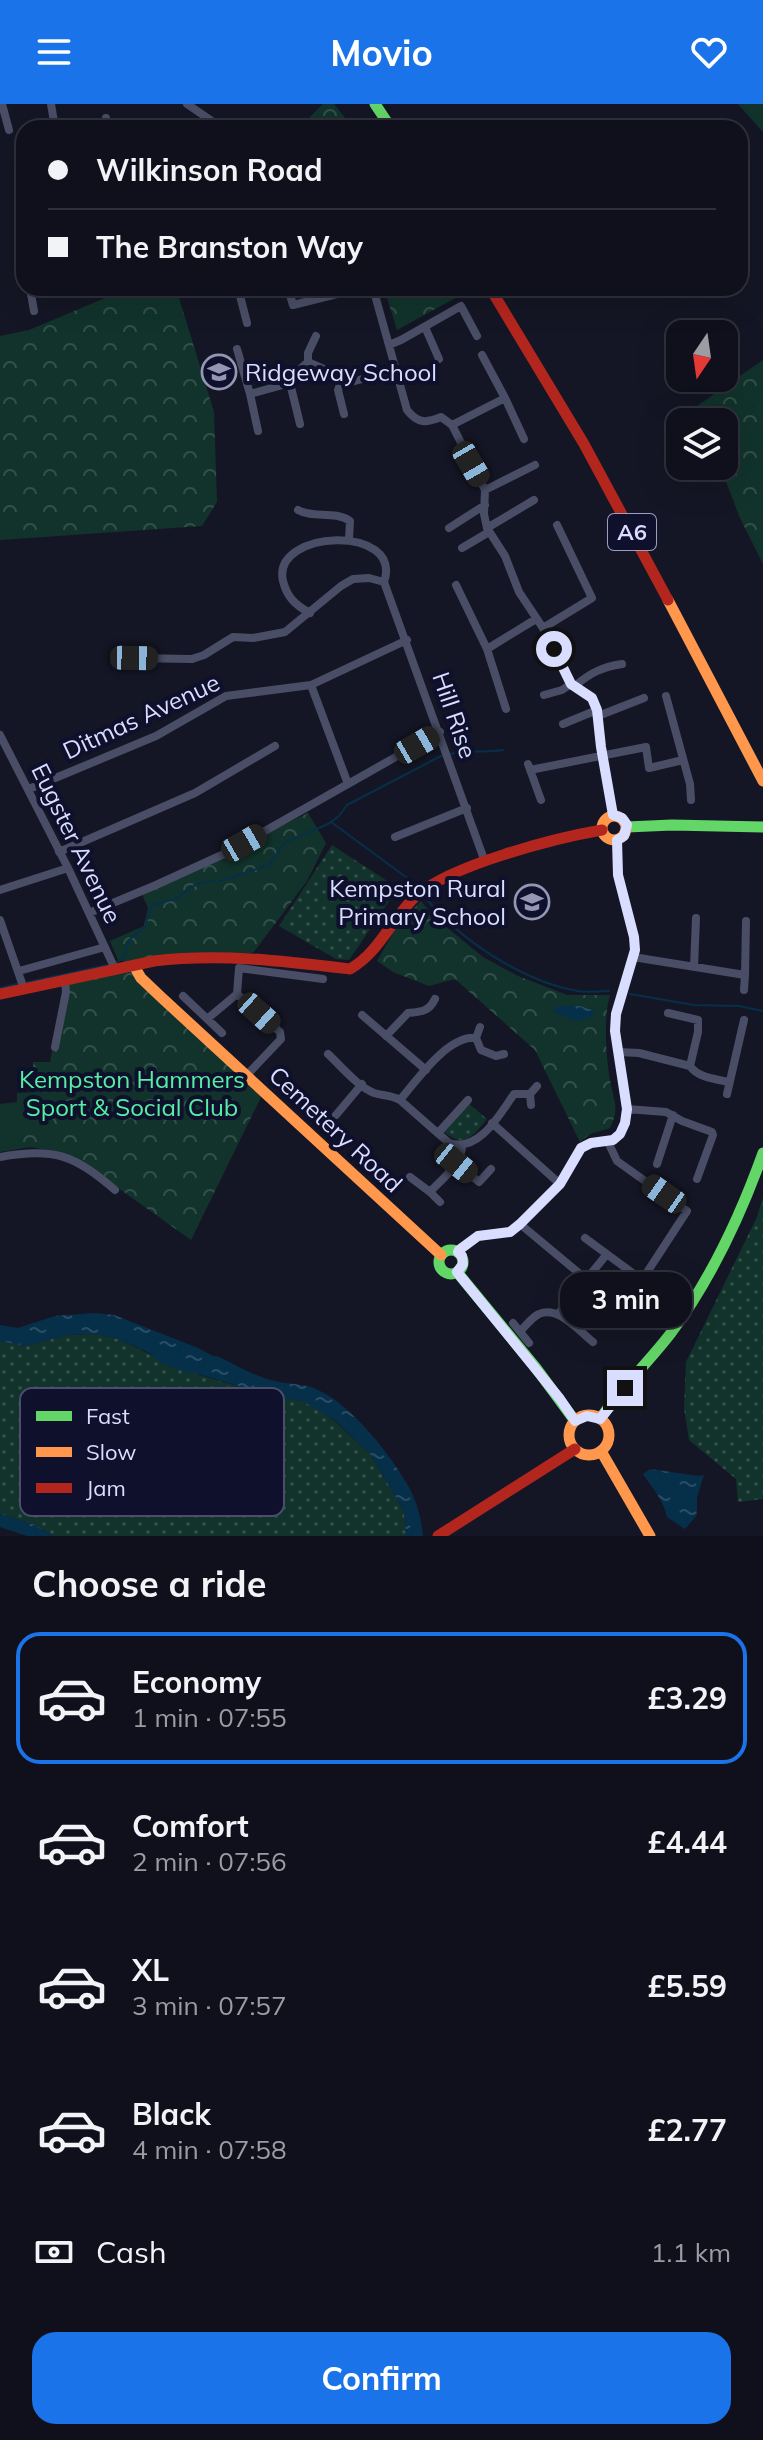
<!DOCTYPE html>
<html lang="en">
<head>
<meta charset="utf-8">
<style>
  body { margin:0; font-family:Mulish,sans-serif; background:#1e1e29; color:#f1f3f6; height:100vh; display:flex; flex-direction:column; font-size:30px; white-space:nowrap }
  * { box-sizing:border-box; margin:0 }
  p { font-size:26px; color:#9c9da3 }
  .icon { flex:none; width:44px; height:44px; fill:none; stroke:currentColor; stroke-width:2; stroke-linecap:round; stroke-linejoin:round }
  .map { position:relative; height:1432px; overflow:hidden }
  .panel { display:flex; flex-direction:column; background:#10101c; flex:1 }
  .panel>* { flex:none }
  .hud { position:absolute; left:16px; top:16px; width:732px; height:176px; border-radius:24px; box-shadow:0 8px 32px #0002,0 0 0 2px #30303b; display:grid; align-content:center; height:176px; padding:0 32px; background:#10101c }
  .needle { width:52px; rotate:193deg }
  .controls { position:absolute; left:666px; top:216px; display:grid; gap:16px }
  .controls a { display:grid; place-items:center; width:72px; height:72px; border-radius:16px; background:#10101c; box-shadow:0 8px 32px #0002,0 0 0 2px #30303b; font-size:40px }
  .end { position:absolute; width:36px; height:36px; margin:-18px; border:10px solid #d9ddff; background:#111; box-shadow:0 0 0 4px #111 }
  .from { border-radius:50% }
  .bubble { position:absolute; height:56px; border-radius:24px; background:#10101c; box-shadow:0 8px 32px #0002,0 0 0 2px #30303b; font-size:26px; font-weight:700; line-height:56px; text-align:center }
  .car { position:absolute; width:24px; height:48px; margin:-24px -12px; border-radius:10px; box-shadow:0 0 6px 2px #0007; background:linear-gradient(#222 24%,#8ab4d8 0 40%,#222 0 76%,#8ab4d8 0 86%,#222 0) }
  .hud b { display:flex; align-items:center; gap:28px; height:76px; font-size:30px }
  .hud b+b { border-top:2px solid #30303b }
  .hud i { width:20px; height:20px; background:#f1f3f6 }
  ul { padding:0; list-style:none }
  li { display:flex; align-items:center; gap:24px; height:132px; margin:0 16px 12px; padding:0 16px; border:4px solid transparent; border-radius:24px }
  li div { flex:1 }
  li b { display:block; font-size:30px }
  li em { font-style:normal; font-weight:700 }
  li.current { border-color:#1a73e8 }
  li>.icon { width:72px; height:72px; stroke-width:1.5 }
  h2 { padding:0 32px; font-size:36px; line-height:96px }
  .pay { display:flex; align-items:center; gap:20px; height:88px; padding:0 32px; font-size:30px }
  .pay p { margin-inline-start:auto }
  .button { display:flex; gap:16px; margin-top:auto; padding:16px 32px }
  .button a { flex:1; height:92px; border-radius:24px; background:#1a73e8; color:#fff; font-size:32px; font-weight:700; line-height:92px; text-align:center }
  header { display:flex; justify-content:space-between; align-items:center; height:104px; padding:0 32px; background:#1a73e8; color:#fff; font-size:36px; font-weight:700 }
  .map>svg:first-child { display:block }
</style>
</head>
<body>
<header><svg class="icon" aria-label="menu" viewBox="0 0 24 24"><path d="M4 6h16M4 12h16M4 18h16"/></svg>Movio<svg class="icon" aria-label="heart" viewBox="0 0 24 24"><path d="M12 20l-8-8c-3-5 5-10 8-4 3-6 11-1 8 4z"/></svg></header>
<div class="map">
<svg width="763" height="1432" viewBox="0 0 763 1432">
  <defs>
    <pattern id="grass-dots" width="8" height="8" patternUnits="userSpaceOnUse" patternTransform="scale(2)"><rect width="8" height="8" fill="#11332b"/><path d="M2 2h.1M6 6h.1" fill="none" stroke="#33504b" stroke-width="1.8" stroke-linecap="round"/></pattern>
    <pattern id="forest-crowns" width="20" height="18" patternUnits="userSpaceOnUse" patternTransform="scale(2)"><rect width="20" height="18" fill="#11332b"/><path d="M2 6a3 3 0 1 1 6 0M12 15a3 3 0 1 1 6 0" fill="none" stroke="#33504b"/></pattern>
    <pattern id="water-ripples" width="26" height="14" patternUnits="userSpaceOnUse" patternTransform="scale(2)"><rect width="26" height="14" fill="#062f4a"/><path d="M2 4q2-2 4 0t4 0M15 11q2-2 4 0t4 0" fill="none" stroke="#2a4d65"/></pattern>
  </defs>
  <rect width="100%" height="100%" fill="#151625"/>
  <path fill="url(#grass-dots)" d="M332,741L398,784L349,856L336,855L279,822Z
    M468,999L487,1015C473,1032 464,1045 444,1028Z
    M763,1093V1395L738,1398L736,1375L689,1336L684,1304L686,1258L757,1113Z
    M96,1230L119,1235L157,1254L203,1272L274,1293L302,1297L317,1304L336,1318L371,1351L404,1407L406,1432H54L33,1420L0,1410V1237L26,1242L66,1231Z"/>
  <path fill="url(#forest-crowns)" d="M323,0H334L353,24H299Z
    M738,0H763V28Z
    M129,184H176L214,308L217,398L202,422L0,436V232L29,226Z
    M384,184H454L459,192L397,226Z
    M763,256V460L740,414L720,362H724V318H703L697,302Z
    M308,709L326,739L307,777L253,849L127,858L118,856L110,837L144,822L148,804L142,790Z
    M421,797L434,813L483,853L518,872L567,891H610C603,915 606,957 611,981C615,1001 619,1005 610,1024L590,1030L580,1038L535,946L455,875L429,882L393,868L377,857L397,822Z
    M130,868L263,989L191,1136L93,1066L64,1049L30,1043L0,1048V1000L17,998V989L34,988L33,958H50L63,889L62,879L113,869Z"/>
  <path fill="#11332b" d="M16,1004L21,1040L0,1044V1007Z"/>
  <path fill="url(#water-ripples)" d="M558,902H580L595,907L591,914L576,917L553,908Z
    M94,1209L114,1211L198,1244L213,1252H217C236,1261 257,1274 279,1278C294,1281 306,1279 320,1287C353,1303 389,1349 407,1380C417,1396 421,1414 423,1432H406L404,1407L371,1351L336,1317L302,1297L274,1293L192,1268L188,1269L161,1259L149,1249L119,1235L96,1230L66,1231L26,1242L0,1237V1221L18,1224L55,1212Z
    M650,1365L698,1372L704,1371L697,1393V1411L685,1425L667,1413C663,1395 653,1385 643,1370Z
    M0,1410L33,1420L54,1432H27L0,1423Z"/>
  <g fill="none" stroke-linecap="round" stroke-linejoin="round">
    <path stroke="#062f4a" stroke-width="2" d="M450,650C468,646 485,649 503,646
      M331,718L414,779L419,784
      M220,777L269,761L284,739L328,720L339,712L347,701L441,652
      M425,793C460,836 522,877 577,887C587,889 599,887 609,887
      M117,858L123,854L130,835L145,822L152,801C160,799 172,797 178,793C195,781 193,779 215,777
      M24,879L107,861
      M0,884L17,880
      M630,890L694,901L739,902L763,907"/>
    <path stroke="#494e66" stroke-width="8" d="M2,0L9,26
      M51,0L55,24
      M187,0L222,24
      M106,14L107,24
      M21,133L24,142
      M30,184L34,207
      M238,184L247,219
      M288,184L293,201L361,184
      M373,184L407,306C418,320 426,319 441,313L452,321L485,386L484,410L487,424L505,452L519,488L543,524L571,580L592,594L597,606L601,643L613,711
      M425,223L439,255
      M389,241L401,236L461,202L477,232
      M237,245L250,290L290,279L298,267L308,258C322,264 333,267 340,281L396,266
      M482,251L505,294
      M308,258V249L316,232
      M290,279L300,320
      M340,281L338,286L344,310
      M250,290L258,327
      M452,321L505,294L524,335
      M485,386L535,361
      M298,406C314,415 334,406 350,417L349,436
      M449,424L485,401
      M487,424L534,396
      M462,444L489,428
      M384,478L485,758
      M456,481L487,545L536,515
      M543,524L592,494L557,421
      M487,545L506,605
      M134,554L192,555L204,551L233,533L253,534L285,528L341,482L353,475L369,474L384,478C404,420 271,425 283,477C287,493 295,501 310,509
      M311,581L348,680
      M575,582C590,569 602,563 622,560
      M544,591L562,586L571,580
      M666,592L690,680L691,696
      M598,612L644,594
      M563,620L597,606
      M0,631L68,764L115,865
      M528,660L541,696
      M530,666L646,643L649,664L683,656
      M29,685L156,632L226,592L311,581L407,536
      M395,733L467,704
      M59,748L195,689L275,642
      M0,786L68,764
      M89,809L156,781L224,750L440,628
      M0,816L24,885
      M633,853L745,871L746,817
      M694,863L696,814
      M19,867L105,843
      M744,886L745,871
      M237,890L239,864L323,875
      M183,892L222,929
      M668,909L698,916V928L690,962
      M362,911L426,966
      M207,915L237,890L280,928L281,935L246,972
      M480,923L476,934L481,946L496,952L504,950
      M386,932L408,909C420,908 429,908 435,895
      M55,943L66,888L65,876
      M618,948L639,949L690,962C698,974 716,975 729,978
      M328,950C341,962 357,982 374,989C384,992 391,991 400,996L449,1039C479,1049 500,1010 514,990H530
      M727,990L744,916
      M400,996C417,976 448,931 476,934
      M531,1001L530,990L537,982
      M627,1005L666,1008L682,1017L712,1028L713,1031L697,1075
      M336,1011L362,980
      M492,1019L560,1080
      M438,1029L468,996
      M0,1053C54,1043 74,1051 115,1086
      M456,1059L479,1078L491,1065
      M657,1060L673,1011
      M410,1073L430,1088
      M440,1098L430,1088C442,1075 462,1060 462,1042
      M520,1120L586,1175
      M585,1134L642,1176L687,1107L617,1057L608,1038
      M458,1148L478,1132L510,1128L520,1120L560,1080L581,1044L591,1039L613,1036L620,1030L625,1019L627,1005L615,927L616,910L635,846L634,833L618,771L617,736
      M558,1210L607,1150
      M513,1219L529,1239
      M520,1227C526,1222 532,1213 539,1210C558,1201 579,1227 593,1238"/>
    <path stroke="#63d668" stroke-width="11" d="M375,0L391,24
      M627,723L672,721L763,723
      M439 1158a12 12 0 1 1 24 0a12 12 0 1 1-24 0Z
      M457,1168L536,1264L575,1317
      M600,1315C621,1284 648,1259 671,1229C711,1175 740,1113 763,1049"/>
    <path stroke="#ff974d" stroke-width="11" d="M668,496L763,677
      M602 724a12 12 0 1 1 24 0a12 12 0 1 1-24 0Z
      M134,862L141,874L161,893L441,1151
      M569 1331a20 20 0 1 1 40 0a20 20 0 1 1-40 0Z
      M601,1347L650,1432"/>
    <path stroke="#b3261e" stroke-width="11" d="M490,184L584,340L668,496
      M0,890L154,857C220,849 284,857 350,865C380,848 391,815 416,792C451,761 555,734 602,726
      M438,1432L575,1345"/>
  </g>
  <g fill="none" stroke-linecap="round" stroke-linejoin="round">
    <path stroke="#d9ddff" stroke-width="10" d="M554,545L571,580L592,594L597,606L601,643L613,711L622,714L627,721L624,732L617,736L618,771L634,833L635,846L616,910L615,927L627,1005L625,1019L620,1030L613,1036L591,1039L581,1044L560,1080L520,1120L510,1128L478,1132L459,1146L458,1148L462,1152L463,1160L457,1168L560,1295L575,1317L587,1312L600,1315L625,1284"/>
  </g>
  <defs>
    <g id="school-ring" transform="scale(1.8)"><circle r="9.5" fill="#0e102c" stroke="#9497b3" stroke-width="1.5"/><path d="M0-5L7-2L0 1L-7-2ZM-4 1L0 2.5L4 1V4Q0 6-4 4Z" fill="#9497b3"/></g>
  </defs>
  <g fill-rule="evenodd">
    <use href="#school-ring" x="219" y="268"/>
    <use href="#school-ring" x="532" y="798"/>
  </g>
  <g text-anchor="middle" dominant-baseline="central" stroke-width="8" stroke-linejoin="round" paint-order="stroke">
    <rect fill="#0e102c" stroke="#9ca0c0" stroke-width="2" x="608" y="410" width="48" height="36" rx="6"/>
    <g font-size="22" font-weight="bold" fill="#d9ddff">
      <text x="632" y="428">A6</text>
    </g>
    <g font-size="24" fill="#d9ddff" stroke="#0e102c" text-anchor="start">
      <text x="245" y="268">Ridgeway School</text>
      <text x="506" y="784" text-anchor="end">Kempston Rural<tspan x="506" dy="28">Primary School</tspan></text>
    </g>
    <g font-size="24" fill="#d9ddff" stroke="#0e102c">
      <text transform="translate(455 611) rotate(71)">Hill Rise</text>
      <text transform="translate(141 612) rotate(-25)">Ditmas Avenue</text>
      <text transform="translate(77 739) rotate(64)">Eugster Avenue</text>
      <text transform="translate(336 1025) rotate(43)">Cemetery Road</text>
    </g>
    <g font-size="24" fill="#57eda4" stroke="#0e102c">
      <text x="132" y="975">Kempston Hammers<tspan x="132" dy="28">Sport &amp; Social Club</tspan></text>
    </g>
  </g>
  <rect x="20" y="1284" width="264" height="128" rx="12" fill="#0e102c" stroke="#4b4e6b" stroke-width="2"/>
  <rect x="36" y="1307" width="36" height="10" fill="#63d668"/>
  <rect x="36" y="1343" width="36" height="10" fill="#ff974d"/>
  <rect x="36" y="1379" width="36" height="10" fill="#b3261e"/>
  <g font-size="22" fill="#d9ddff">
    <text x="86" y="1320">Fast</text>
    <text x="86" y="1356">Slow</text>
    <text x="86" y="1392">Jam</text>
  </g>
</svg>
<div class="controls">
<a><svg class="needle" viewBox="-14 -14 28 28"><path d="M0-13l5 13h-10z" fill="#e53935"/><path d="M0 13l5-13h-10z" fill="#9c9da3"/></svg></a>
<a><svg class="icon" aria-label="layers" viewBox="0 0 24 24"><path d="M12 4l9 5-9 5-9-5zM3 14l9 5 9-5"/></svg></a>
</div>
<i class="end from" style="left:554px;top:545px"></i>
<i class="end" style="left:625px;top:1284px"></i>
<div class="bubble" style="left:560px;top:1168px;width:132px">3 min</div>
<i class="car" style="left:471px;top:360px;rotate:150deg"></i>
<i class="car" style="left:134px;top:554px;rotate:91deg"></i>
<i class="car" style="left:417px;top:641px;rotate:60deg"></i>
<i class="car" style="left:244px;top:739px;rotate:60deg"></i>
<i class="car" style="left:259px;top:909px;rotate:132deg"></i>
<i class="car" style="left:456px;top:1059px;rotate:129deg"></i>
<i class="car" style="left:664px;top:1090px;rotate:305deg"></i>
<div class="hud">
<b><i class="from"></i>Wilkinson Road</b>
<b><i></i>The Branston Way</b>
</div>
</div>
<section class="panel">
<h2>Choose a ride</h2>
<ul>
<li class="current"><svg class="icon" aria-label="car" viewBox="0 0 24 24"><path d="M5 17H2v-5l4-1 3-4h7l3 4 3 1v5h-3M9 17h6M6 11h13"/><circle cx="7" cy="17" r="2"/><circle cx="17" cy="17" r="2"/></svg><div><b>Economy</b><p>1 min · 07:55</p></div><em>£3.29</em></li>
<li><svg class="icon" aria-label="car" viewBox="0 0 24 24"><path d="M5 17H2v-5l4-1 3-4h7l3 4 3 1v5h-3M9 17h6M6 11h13"/><circle cx="7" cy="17" r="2"/><circle cx="17" cy="17" r="2"/></svg><div><b>Comfort</b><p>2 min · 07:56</p></div><em>£4.44</em></li>
<li><svg class="icon" aria-label="car" viewBox="0 0 24 24"><path d="M5 17H2v-5l4-1 3-4h7l3 4 3 1v5h-3M9 17h6M6 11h13"/><circle cx="7" cy="17" r="2"/><circle cx="17" cy="17" r="2"/></svg><div><b>XL</b><p>3 min · 07:57</p></div><em>£5.59</em></li>
<li><svg class="icon" aria-label="car" viewBox="0 0 24 24"><path d="M5 17H2v-5l4-1 3-4h7l3 4 3 1v5h-3M9 17h6M6 11h13"/><circle cx="7" cy="17" r="2"/><circle cx="17" cy="17" r="2"/></svg><div><b>Black</b><p>4 min · 07:58</p></div><em>£2.77</em></li>
</ul>
<div class="pay"><svg class="icon" aria-label="cash" viewBox="0 0 24 24"><path d="M3 7h18v10H3z"/><circle cx="12" cy="12" r="2"/></svg>Cash<p>1.1 km</p></div>
<div class="button"><a>Confirm</a></div>
</section>
</body>
</html>
